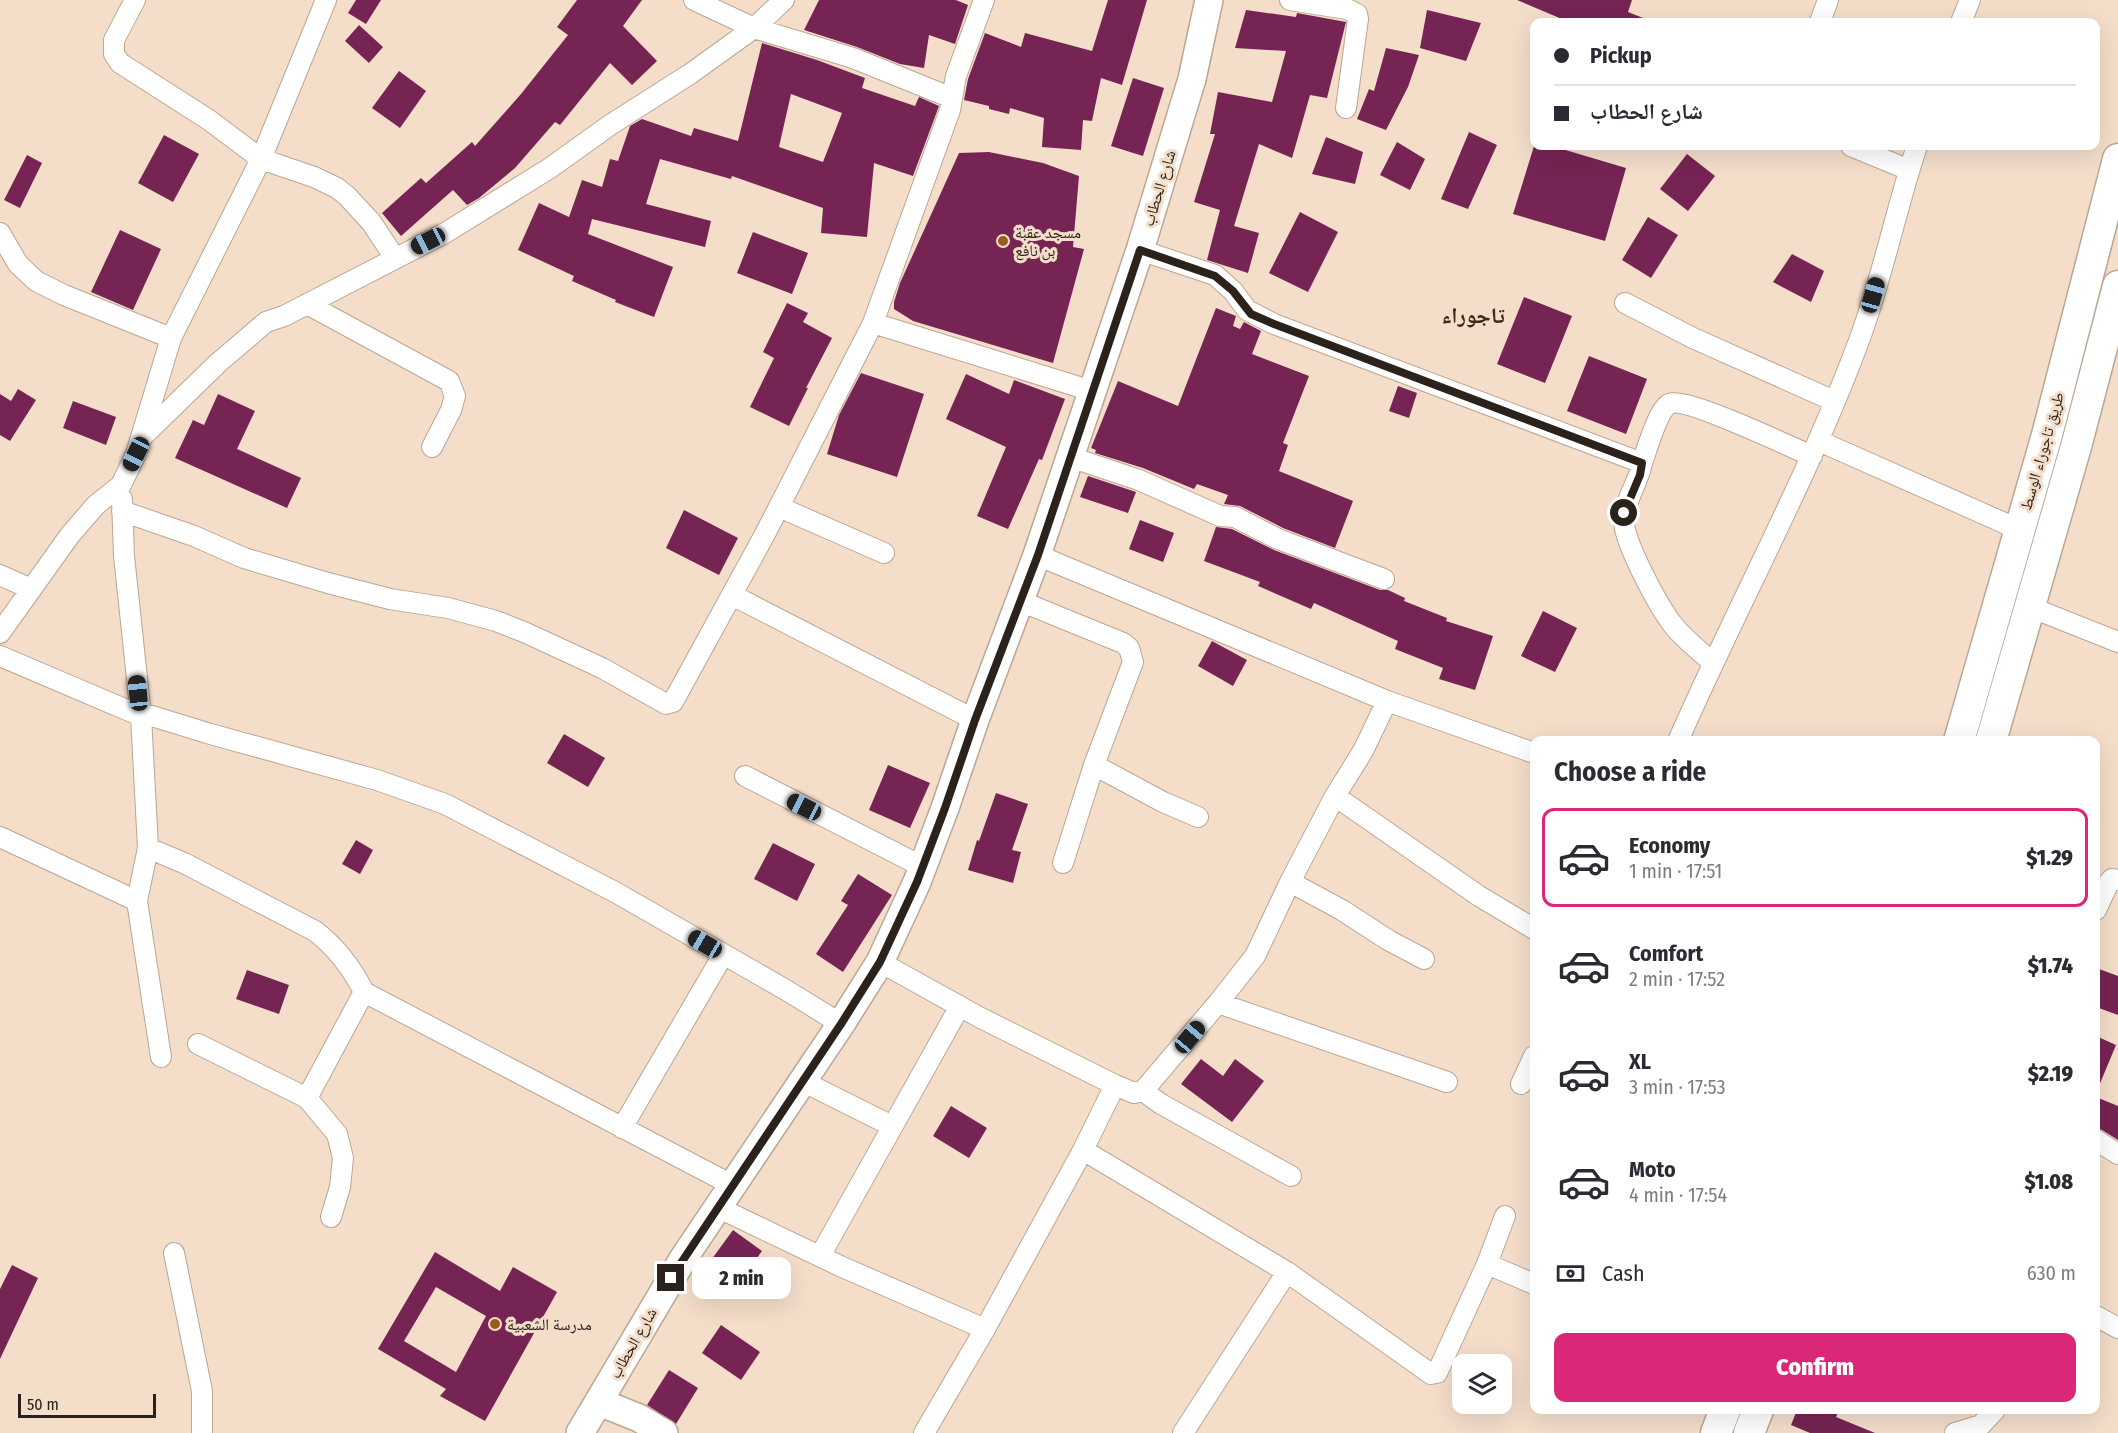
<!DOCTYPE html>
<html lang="en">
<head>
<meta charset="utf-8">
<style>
  body { margin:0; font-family:"Fira Sans Condensed","Noto Naskh Arabic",sans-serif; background:#f7f7f7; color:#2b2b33; height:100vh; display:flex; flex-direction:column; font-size:22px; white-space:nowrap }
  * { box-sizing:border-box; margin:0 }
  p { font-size:20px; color:#7c7c81 }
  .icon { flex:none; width:33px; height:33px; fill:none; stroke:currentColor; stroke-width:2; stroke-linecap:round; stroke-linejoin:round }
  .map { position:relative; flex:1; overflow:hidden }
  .side { position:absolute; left:1530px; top:736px; width:570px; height:678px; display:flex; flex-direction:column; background:#fff; border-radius:12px; box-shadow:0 6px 24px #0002 }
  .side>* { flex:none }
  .guide { position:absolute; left:1530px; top:18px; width:570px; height:132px; border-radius:12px; box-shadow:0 6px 24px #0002; display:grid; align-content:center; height:132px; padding:0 24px; background:#fff }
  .buttons { position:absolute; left:1452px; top:1354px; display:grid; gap:12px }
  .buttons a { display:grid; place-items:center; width:60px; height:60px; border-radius:12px; background:#fff; box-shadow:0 6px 24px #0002; font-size:30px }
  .scale { position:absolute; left:18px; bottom:15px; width:138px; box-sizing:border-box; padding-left:6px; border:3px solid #2a221b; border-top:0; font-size:16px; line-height:21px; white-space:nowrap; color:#2a221b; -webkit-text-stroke:4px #f4deca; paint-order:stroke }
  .end { position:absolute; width:27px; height:27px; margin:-14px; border:8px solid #2a221b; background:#fff; box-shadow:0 0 0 3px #fff }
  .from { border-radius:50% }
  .bubble { position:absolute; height:42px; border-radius:12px; background:#fff; box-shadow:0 6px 24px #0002; font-size:20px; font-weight:800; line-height:42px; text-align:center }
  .car { position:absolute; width:18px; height:36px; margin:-18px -9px; border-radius:8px; box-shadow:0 0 4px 2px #0007; background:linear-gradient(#222 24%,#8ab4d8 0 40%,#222 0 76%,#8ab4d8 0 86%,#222 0) }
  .guide b { display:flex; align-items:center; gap:21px; height:57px; font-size:22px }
  .guide b+b { border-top:2px solid #e1e1e2 }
  .guide i { width:15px; height:15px; background:#2b2b33 }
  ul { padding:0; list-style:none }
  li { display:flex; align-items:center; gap:18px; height:99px; margin:0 12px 9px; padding:0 12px; border:3px solid transparent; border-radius:12px }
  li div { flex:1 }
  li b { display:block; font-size:22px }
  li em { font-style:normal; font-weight:800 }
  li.active { border-color:#db2777 }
  li>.icon { width:54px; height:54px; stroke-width:1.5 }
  h2 { padding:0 24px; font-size:27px; line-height:72px }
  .pay { display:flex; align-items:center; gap:15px; height:66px; padding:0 24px; font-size:22px }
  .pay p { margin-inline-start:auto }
  .action { display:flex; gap:12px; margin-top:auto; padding:12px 24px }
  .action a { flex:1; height:69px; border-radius:12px; background:#db2777; color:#fff; font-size:24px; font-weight:800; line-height:69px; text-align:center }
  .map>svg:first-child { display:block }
</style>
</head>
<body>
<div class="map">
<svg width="2118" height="1433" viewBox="0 0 2118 1433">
  <rect width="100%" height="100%" fill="#f4deca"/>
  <path fill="#762453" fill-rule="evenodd" d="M356,0H381L366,24L348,13Z
    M577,0H642L623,26L657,61L632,85L610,63L560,125L555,122L515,168L479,198L467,205L453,190L401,236L382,213L421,178L426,183L472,142L475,146L521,94L568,35L557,27Z
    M819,0H956L968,5L955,44L929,35L924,68L900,64L857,47L804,30Z
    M1108,0H1147L1122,85L1101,78L1092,121L1083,120L1081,150L1042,147L1044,118L1010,108L1009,114L989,109V106L964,100L968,79L985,33L1021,47L1025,33L1092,51Z
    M1517,0H1632L1628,12L1653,22H1569Z
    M1246,10L1296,17L1297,13L1346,22L1327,98L1310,95L1292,158L1259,144L1234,226L1259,233L1248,273L1207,260L1220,210L1194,202L1215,134H1210L1218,92L1272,102L1286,51L1235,48Z
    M1427,10L1481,23L1466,61L1420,48Z
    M359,25L383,47L369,63L345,41Z
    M762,43L817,60L865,78L862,88L915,106L919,97L939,106L913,176L874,163L867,237L821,233L823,208L732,176L731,179L660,159L646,204L711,221L705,247L592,219L588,234L673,267L654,317L615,302L616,300L572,281L574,276L518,250L539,203L569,217L582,180L602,187L610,159L618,161L630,126L642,119L691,136L694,128L738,141ZM791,94L842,113L823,162L779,147Z
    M1386,48L1419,55L1408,87L1386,130L1357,119L1369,89L1374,91Z
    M399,71L426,91L400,128L372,108Z
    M1133,78L1164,88L1143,156L1111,146Z
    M1469,132L1497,145L1468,209L1441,199Z
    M164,135L199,154L173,202L138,183Z
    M1326,137L1363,152L1355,184L1312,174Z
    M1397,142L1425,159L1410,190L1380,175Z
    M1534,146H1552L1626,168L1605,241L1513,214Z
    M989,152L1043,163L1079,176L1073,247L1084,249L1053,363L913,321L894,309V302L900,283L959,153Z
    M1687,154L1715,176L1688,211L1660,189Z
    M27,155L42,163L20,208L4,200Z
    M1300,212L1338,232L1308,292L1269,273Z
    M1648,217L1678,235L1651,278L1622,260Z
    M120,230L161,249L133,310L91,292Z
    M753,232L808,253L792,294L737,273Z
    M1792,254L1824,271L1811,302L1773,282Z
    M1524,297L1572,316L1545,383L1497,364Z
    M787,303L808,313L803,322L832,338L806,388H808L789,426L750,407L774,358L763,352Z
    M1216,308L1236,316L1233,326L1240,329L1244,322L1261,331L1252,354L1309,376L1283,443L1288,445L1279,471L1353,501L1335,548L1283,528L1240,506L1224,504L1228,495L1197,484L1194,489L1143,468L1095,453L1096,450L1091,448L1118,381L1178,406Z
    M1589,356L1647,379L1626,434L1567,411Z
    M861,373L924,394L897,477L827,454L839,415Z
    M966,374L1009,394L1014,380L1065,399L1042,460L1039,459L1008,529L977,516L1006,447L946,419Z
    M1398,386L1417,393L1409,418L1389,411Z
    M18,389L36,400L10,441L0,435V394L11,401Z
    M218,394L255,411L237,449L301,478L287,508L175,458L193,420L204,425Z
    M73,401L116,417L106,445L63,428Z
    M1088,476L1136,492L1128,513L1080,497Z
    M684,510L738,538L719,575L666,548Z
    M1140,520L1174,533L1163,562L1129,549Z
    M1216,527L1232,529L1274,550L1380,590H1388L1405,598L1404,601L1447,618L1446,621L1493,636L1475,690L1439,679L1443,668L1395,649L1398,641L1314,603L1311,609L1258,586L1260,582L1204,561Z
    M1543,611L1577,628L1555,672L1521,656Z
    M1212,641L1247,660L1233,686L1198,666Z
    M564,734L605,758L588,787L547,763Z
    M888,765L930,783L910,828L869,810Z
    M996,793L1028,804L1012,850L1021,852L1013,883L968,870L977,840L979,841Z
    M356,840L373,850L360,874L342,864Z
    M773,843L815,864L797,901L754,879Z
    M858,874L892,895L843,972L816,954L848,905L841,901Z
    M2099,969L2118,976V1015L2096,1007V979Z
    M247,970L289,985L279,1014L236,999Z
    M2096,1036L2116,1045L2096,1093Z
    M1201,1059L1223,1076L1235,1059L1264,1081L1232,1122L1181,1084Z
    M2096,1097L2118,1106V1140L2102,1130L2096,1128Z
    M951,1106L987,1128L969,1158L933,1136Z
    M733,1230L762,1251L727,1299L698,1278Z
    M435,1252L500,1291L513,1267L557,1292L485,1421L440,1396L446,1389L378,1349ZM436,1287L486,1316L456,1372L404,1341Z
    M12,1265L38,1278L0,1359V1289Z
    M721,1325L760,1352L741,1380L702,1353Z
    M669,1370L698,1388L676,1424L647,1405Z
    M1797,1410H1839L1836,1417L1875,1433H1810L1791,1425Z"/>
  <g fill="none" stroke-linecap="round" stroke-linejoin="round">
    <g stroke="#bba693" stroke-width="22">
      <path id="street" d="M135,0L114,40V54L120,63L209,120L261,159L314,177L337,188L347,196L371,222L395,258
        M694,0L754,28L853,58L952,98
        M1290,0L1347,9L1357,14L1358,19L1346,108
        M1820,22L1828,0
        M1961,22L1970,0
        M1851,146L1909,170
        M0,233L18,264L36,281L64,295L171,338
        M1140,250L1215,275L1233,291L1247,310L1274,324L1642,463C1646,452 1658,410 1669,404C1685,396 1790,447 1812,456
        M1625,303L1693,338L1834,401
        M307,304L449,381L455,396L451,410L432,447
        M873,323L1092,391
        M141,438L218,363L266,322L284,316L445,233L550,168L610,125L690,74L754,28L784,0
        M1819,441L2020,530
        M1070,457L1139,480L1220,516L1235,517L1278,539L1384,579
        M1642,463C1639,482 1624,501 1624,520C1623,541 1659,607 1673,625C1684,639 1700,651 1713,663
        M122,499L124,556L141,716L148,848L137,901L161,1057
        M779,507L884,553
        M122,511L194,536L244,558L328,583L390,599L448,608L496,621L524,632L602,668L666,704L673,702L765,534L873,323L950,110L956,76L984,0
        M1037,555L1387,701L1534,753
        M0,575L31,589
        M732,595L975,720
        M1020,601L1123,643L1129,648L1133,662L1094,765L1063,863
        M2030,607L2118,642
        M0,633L70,535L96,505L121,485L136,454L171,338L261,159L326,0
        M0,656L141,716H152L207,733L377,780L445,804L615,892L786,990L841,1024
        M1678,741C1737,606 1809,476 1860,338C1883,275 1896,209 1917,146
        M1094,765L1163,802L1198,817
        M745,776L923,867
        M1335,796L1479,896L1534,929
        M0,837L137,901
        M148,848L184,863L315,931C337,948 352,968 364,992L732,1185
        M1290,882L1342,910L1388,940L1424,959
        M2096,910L2109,882L2112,879L2118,880
        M880,962L979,1017L1115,1085L1134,1093L1143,1091L1218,1003L1255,956L1290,882L1335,796L1363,751L1387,701
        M1218,1003L1447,1082
        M198,1044L307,1098L337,1134L343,1158L340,1187L331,1217
        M802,1081L892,1126
        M1521,1084L1534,1056
        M1143,1091L1161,1104L1291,1176
        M307,1098L364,992
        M622,1128L723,955
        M2096,1140L2118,1154
        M1083,1150L1287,1272L1431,1374L1437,1373L1487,1264L1505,1216
        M717,1207L840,1266L985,1329
        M174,1253L202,1391V1433
        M820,1256L960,1006
        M1487,1264L1534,1284
        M2096,1316L2118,1328
        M924,1433L985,1329L1083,1150L1115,1085
        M1183,1433L1287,1272
        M1955,1433L1981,1425L1995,1410"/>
    </g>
    <g stroke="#bba693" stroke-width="30">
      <path id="secondary" d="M599,1402L639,1418L664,1433
        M580,1433L683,1259L841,1024L880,962L917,882L945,808L975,720L1037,555L1140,250L1192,79L1209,0"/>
    </g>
    <g stroke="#bba693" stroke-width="33">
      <path id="primary" d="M1959,741L2047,435L2118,159
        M1991,741L2077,443L2118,286
        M1716,1433L1725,1410
        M1749,1433L1758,1410"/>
    </g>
    <use href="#street" stroke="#fff" stroke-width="20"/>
    <use href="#secondary" stroke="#fff" stroke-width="27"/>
    <use href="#primary" stroke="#fff" stroke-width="30"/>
  </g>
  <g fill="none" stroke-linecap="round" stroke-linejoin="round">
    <path stroke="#2a221b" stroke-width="8" d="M671,1278L841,1024L880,962L917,882L945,808L975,720L1038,555L1140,250L1215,276L1233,291L1251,314L1274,324L1642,463L1640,475L1624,513"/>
  </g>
  <g fill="#975d1b" stroke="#f4deca" stroke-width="2">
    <circle cx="1003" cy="241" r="6"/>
    <circle cx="495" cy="1324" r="6"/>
  </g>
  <g text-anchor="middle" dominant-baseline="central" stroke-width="6" stroke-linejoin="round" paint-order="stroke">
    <g font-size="16" fill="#2a221b" stroke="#f4deca">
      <text transform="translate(1159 188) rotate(-73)">شارع الحطاب</text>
      <text transform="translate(2042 451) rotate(-74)">طريق تاجوراء الوسط</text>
      <text transform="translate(633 1343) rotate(-60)">شارع الحطاب</text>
    </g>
    <g font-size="16" fill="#2a221b" stroke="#f4deca" text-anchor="start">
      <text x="1015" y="232">مسجد عقبة<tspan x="1015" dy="18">بن نافع</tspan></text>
      <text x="507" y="1324">مدرسة الشعبية</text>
    </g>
    <g font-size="22" font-weight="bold" fill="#3b2b1b" stroke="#f4deca">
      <text x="1473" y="315">تاجوراء</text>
    </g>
  </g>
</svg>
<div class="buttons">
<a><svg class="icon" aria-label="layers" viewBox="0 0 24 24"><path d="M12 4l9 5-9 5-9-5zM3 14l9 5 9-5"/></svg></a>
</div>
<div class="scale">50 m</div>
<i class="end from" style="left:1624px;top:513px"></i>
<i class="end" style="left:671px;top:1278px"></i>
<div class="bubble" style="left:692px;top:1257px;width:99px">2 min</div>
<i class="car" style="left:428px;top:241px;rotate:243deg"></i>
<i class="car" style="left:1873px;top:295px;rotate:16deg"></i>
<i class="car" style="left:136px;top:454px;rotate:206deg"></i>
<i class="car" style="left:138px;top:693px;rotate:354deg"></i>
<i class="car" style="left:804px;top:807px;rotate:297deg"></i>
<i class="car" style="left:705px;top:944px;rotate:300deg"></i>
<i class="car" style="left:1190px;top:1037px;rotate:40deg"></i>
<div class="guide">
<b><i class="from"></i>Pickup</b>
<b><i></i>شارع الحطاب</b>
</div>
<section class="side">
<h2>Choose a ride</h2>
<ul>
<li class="active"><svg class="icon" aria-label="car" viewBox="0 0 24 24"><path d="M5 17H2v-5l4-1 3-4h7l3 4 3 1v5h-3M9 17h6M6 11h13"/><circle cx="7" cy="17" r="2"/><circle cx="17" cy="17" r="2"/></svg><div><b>Economy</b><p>1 min · 17:51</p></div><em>$1.29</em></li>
<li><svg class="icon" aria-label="car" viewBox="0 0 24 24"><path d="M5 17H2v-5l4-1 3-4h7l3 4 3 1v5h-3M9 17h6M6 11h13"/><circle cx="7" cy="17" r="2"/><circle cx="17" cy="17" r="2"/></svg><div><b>Comfort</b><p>2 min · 17:52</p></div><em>$1.74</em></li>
<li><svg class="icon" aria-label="car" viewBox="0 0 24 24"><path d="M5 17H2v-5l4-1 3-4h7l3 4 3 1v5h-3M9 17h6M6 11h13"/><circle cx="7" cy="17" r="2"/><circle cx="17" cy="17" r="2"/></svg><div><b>XL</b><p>3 min · 17:53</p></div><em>$2.19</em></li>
<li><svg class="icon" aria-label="car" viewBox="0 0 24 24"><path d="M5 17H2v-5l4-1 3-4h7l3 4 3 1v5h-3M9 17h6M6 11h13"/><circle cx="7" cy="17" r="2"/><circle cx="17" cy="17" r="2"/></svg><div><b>Moto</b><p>4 min · 17:54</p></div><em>$1.08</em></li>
</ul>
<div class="pay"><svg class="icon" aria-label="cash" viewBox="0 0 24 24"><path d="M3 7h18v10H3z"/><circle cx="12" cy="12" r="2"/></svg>Cash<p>630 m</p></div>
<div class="action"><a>Confirm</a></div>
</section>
</div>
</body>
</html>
